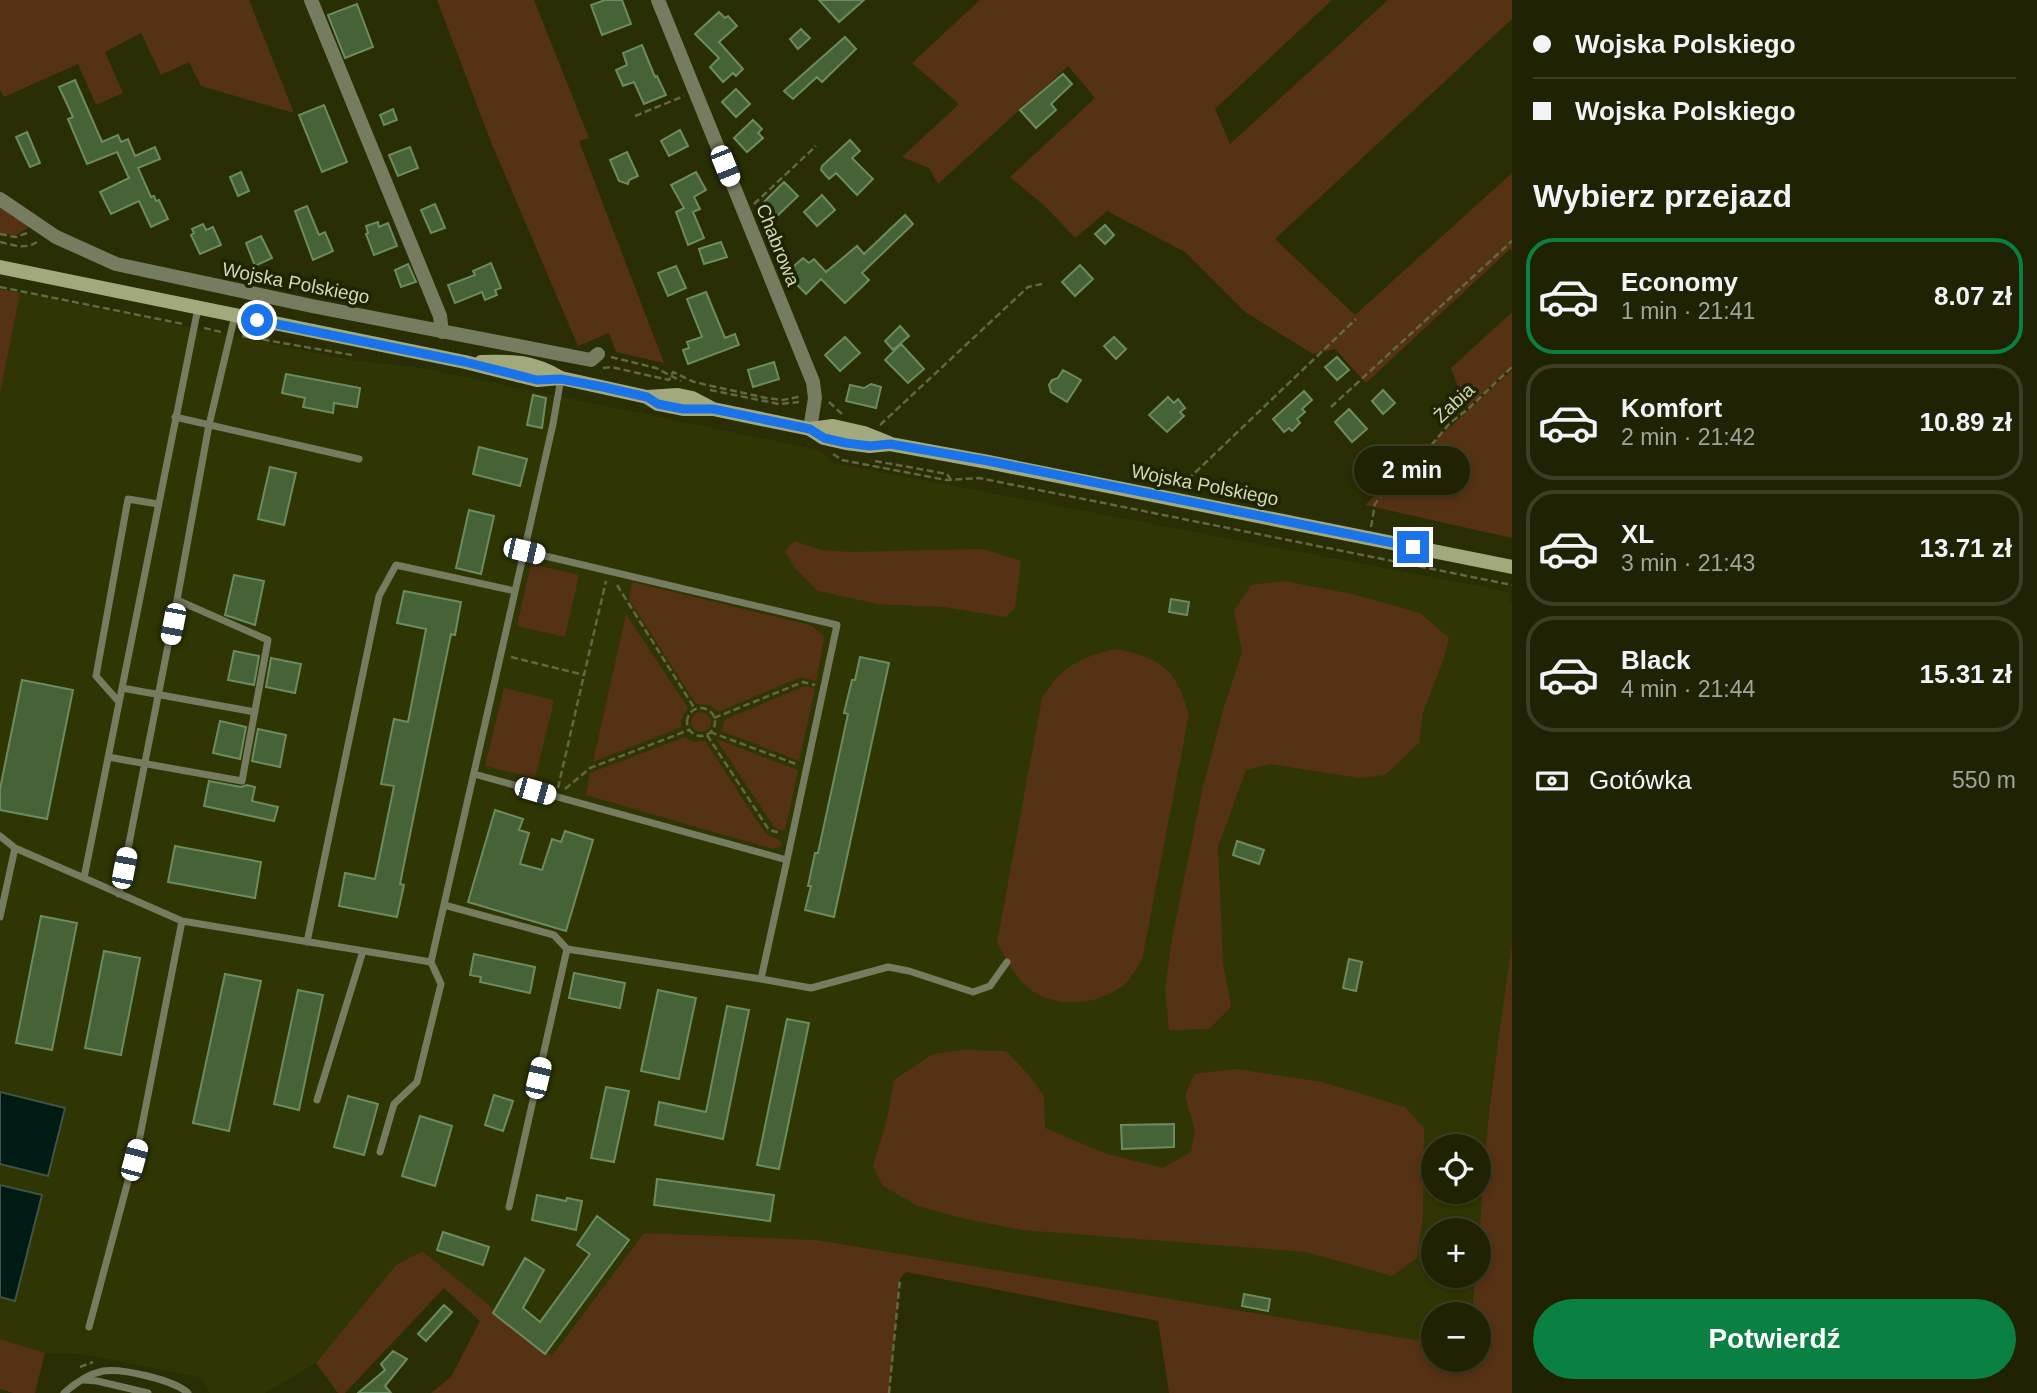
<!DOCTYPE html>
<html lang="pl">
<head>
<meta charset="utf-8">
<style>
  body { margin:0; font-family:Helvetica,sans-serif; background:#2c2f12; color:#f1f3f6; height:100vh; display:flex; flex-direction:column; font-size:26px; white-space:nowrap }
  * { box-sizing:border-box; margin:0 }
  p { font-size:23px; color:#a1a49a }
  .icon { flex:none; width:38px; height:38px; fill:none; stroke:currentColor; stroke-width:2; stroke-linecap:round; stroke-linejoin:round }
  .map { position:relative; flex:1; overflow:hidden }
  .side { display:flex; flex-direction:column; background:#1f2203; width:525px }
  .side>* { flex:none }
  .top-card { display:grid; align-content:center; height:154px; padding:0 21px; background:#1f2203 }
  .controls { position:absolute; left:1421px; top:1134px; display:grid; gap:14px }
  .controls a { display:grid; place-items:center; width:70px; height:70px; border-radius:50%; background:#1f2203; box-shadow:0 4px 10px #0003,0 0 0 2px #3c3f25; font-size:35px }
  .end { position:absolute; width:32px; height:32px; margin:-16px; border:9px solid #1a73e8; background:#fff; box-shadow:0 0 0 4px #fff }
  .from { border-radius:50% }
  .bubble { position:absolute; height:49px; border-radius:24px; background:#1f2203; box-shadow:0 4px 10px #0003,0 0 0 2px #3c3f25; font-size:23px; font-weight:600; line-height:49px; text-align:center }
  .car { position:absolute; width:21px; height:42px; margin:-21px -10px; border-radius:9px; box-shadow:0 0 5px 2px #0007; background:linear-gradient(#fff 24%,#345 0 40%,#fff 0 76%,#345 0 86%,#fff 0) }
  .top-card b { display:flex; align-items:center; gap:24px; height:66px; font-size:26px }
  .top-card b+b { border-top:2px solid #3c3f25 }
  .top-card i { width:18px; height:18px; background:#f1f3f6 }
  ul { padding:0; list-style:none }
  li { display:flex; align-items:center; gap:21px; height:116px; margin:0 14px 10px; padding:0 7px; border:4px solid #3c3f25; border-radius:28px }
  li div { flex:1 }
  li b { display:block; font-size:26px }
  li em { font-style:normal; font-weight:600 }
  li.on { border-color:#0b8043 }
  li>.icon { width:63px; height:63px; stroke-width:1.5 }
  h2 { padding:0 21px; font-size:32px; line-height:84px }
  .pay { display:flex; align-items:center; gap:18px; height:77px; padding:0 21px; font-size:26px }
  .pay p { margin-inline-start:auto }
  .button { display:flex; gap:14px; margin-top:auto; padding:14px 21px }
  .button a { flex:1; height:80px; border-radius:42px; background:#0b8043; color:#fff; font-size:28px; font-weight:600; line-height:80px; text-align:center }
  main { display:flex; flex:1; min-height:0 }
  .map>svg:first-child { display:block }
</style>
</head>
<body>
<main>
<div class="map">
<svg width="1512" height="1393" viewBox="0 0 1512 1393">
  <rect width="100%" height="100%" fill="#292e04"/>
  <path fill="#303603" fill-rule="evenodd" d="M20,293L351,360L421,368L819,450L833,463L1510,592L1508,602L1512,603V945L1491,1094L1479,1236V1230H1433V1276H1475L1472,1314H1433V1343L817,1240L645,1233L552,1356L421,1251L396,1265L316,1363L265,1393H209L202,1378L84,1354L45,1353L0,1339V394ZM1433,1146H1479V1192H1433Z"/>
  <path fill="#563215" d="M0,0H249L294,113L201,86L189,62L161,75L141,33L105,52L123,93L96,105L78,64L4,97L0,90Z
    M437,0H534L589,138L579,141L664,363L616,352L609,333L578,346L491,142Z
    M980,0H1332L1215,109L1230,144L1388,0H1512V19L1275,239L1355,315L1512,173V251L1510,249L1366,383L1335,349L1313,354L1245,312L1185,252L1107,211L1075,238L1045,206L1010,177L1095,98L1068,66L938,184L929,168L902,157L959,104L912,63Z
    M0,205L26,224L28,228L16,235L0,233Z
    M0,289L20,293L0,394Z
    M1512,312V367L1469,406L1465,405L1451,368Z
    M1512,370V538L1365,505Z
    M794,541L821,550L850,552L983,549L1021,561L1015,608L1005,617L944,607L878,604L818,591L795,568L785,552Z
    M531,564L579,575L565,637L517,626Z
    M1283,581L1352,594L1420,613L1449,638L1444,658L1423,712L1419,743L1385,775L1360,778L1270,764L1246,770L1218,847L1223,963L1231,1007L1209,1029L1169,1030L1165,989L1173,933L1203,787L1224,707L1242,652L1234,611L1251,585Z
    M632,582L810,625L823,635L824,640L816,681L801,677L718,712L710,705L696,704L629,599Z
    M626,614L688,708L681,720V727L593,762Z
    M1117,649C1163,659 1175,669 1189,714L1142,960C1137,967 1133,976 1127,982C1099,1007 1051,1011 1023,983C1012,971 1005,957 997,943L1042,698C1061,667 1082,656 1117,649Z
    M805,686L815,689L799,761L722,731L724,720Z
    M504,688L554,700L535,778L485,766Z
    M691 722a10 10 0 1 1 20 0a10 10 0 1 1-20 0Z
    M685,737L694,742L705,741L765,833L781,841V846L773,849L586,795L590,773Z
    M716,739L798,770L785,831L775,828Z
    M1512,945V1393H1169L1158,1321L906,1272L900,1279L889,1393H431L451,1377L480,1321L444,1288L345,1393H338L316,1363L396,1265L422,1251L552,1356L644,1233L817,1240L1433,1343V1360H1479V1314H1472L1475,1276H1479C1479,1165 1496,1055 1512,945Z
    M963,1050L1006,1051L1029,1075L1044,1096L1045,1128L1107,1154L1163,1168L1191,1152L1195,1130L1185,1096L1194,1074L1235,1069L1322,1082L1405,1107L1424,1128L1423,1216L1417,1258L1392,1276L1306,1252L1022,1230L966,1219L918,1206L883,1186L873,1166L886,1123L894,1080L933,1054Z
    M0,1339L45,1353L35,1393H13L0,1389Z"/>
  <path fill="#001a14" stroke="#3f5346" stroke-width="2" d="M0,1092L65,1108L48,1176L0,1164Z
    M0,1185L42,1195L15,1301L0,1297Z"/>
  <path fill="#456337" stroke="#6c8c5f" stroke-width="2" d="M605,0H622L631,24L602,35L591,5Z
    M819,0H864L839,22Z
    M357,4L373,47L345,58L328,15Z
    M719,12L725,18L728,16L737,26L719,42L743,69L736,76L733,73L723,82L710,67L719,58L695,34Z
    M801,29L810,38L798,49L790,39Z
    M845,37L856,49L822,82L817,77L793,99L784,91Z
    M642,45L655,77L657,76L666,95L644,104L634,82L623,86L616,70L627,65L623,53Z
    M1063,74L1072,84L1051,104L1056,110L1036,128L1020,110Z
    M75,80L102,142L118,135L121,142L128,139L135,156L155,147L160,159L138,168L151,197L154,196L156,201L159,200L168,219L151,227L139,201L111,214L100,192L129,178L117,152L87,164L68,119L73,117L59,87Z
    M736,89L750,104L736,117L722,102Z
    M324,105L347,162L322,172L299,115Z
    M393,109L397,120L384,125L380,115Z
    M753,120L762,129L758,133L763,138L747,152L734,138Z
    M680,130L688,146L669,156L661,141Z
    M27,132L40,163L30,167L16,137Z
    M850,140L860,151L852,158L873,179L857,195L836,173L829,179L821,170L822,166Z
    M410,147L418,168L398,176L389,155Z
    M627,152L638,176L629,180L628,184L619,181L610,160Z
    M241,172L249,191L238,196L230,177Z
    M696,172L706,190L694,197L700,209L693,212L704,238L688,245L676,212L684,208L671,185Z
    M784,182L798,196L776,217L763,203Z
    M822,195L835,210L817,226L804,212Z
    M435,204L445,228L431,233L421,210Z
    M307,206L319,235L325,232L333,251L313,260L295,211Z
    M905,215L913,224L862,273L869,280L845,303L821,279L806,294L786,273L803,258L809,263L814,259L826,272L857,246L864,254Z
    M378,222L379,227L388,223L397,246L374,255L366,234L368,233L366,226Z
    M203,224L206,230L213,227L221,245L200,254L191,235L194,233L192,229Z
    M1105,225L1114,235L1105,244L1095,234Z
    M261,236L272,258L255,266L246,243Z
    M721,242L727,257L704,264L699,249Z
    M491,263L501,288L495,290L497,295L485,300L482,292L455,303L448,285L475,275L473,271Z
    M408,264L416,282L401,287L395,270Z
    M1080,265L1093,279L1075,296L1062,282Z
    M676,266L686,288L668,296L658,273Z
    M706,292L725,338L735,334L739,345L688,364L683,350L689,348L687,342L702,337L687,299Z
    M900,326L909,336L893,350L885,341Z
    M845,337L860,353L840,371L825,355Z
    M1114,337L1126,349L1116,359L1104,346Z
    M901,344L924,369L908,383L885,360Z
    M1337,357L1349,370L1337,380L1325,367Z
    M774,362L779,379L753,387L748,370Z
    M1063,370L1081,380L1067,402L1051,392L1049,385L1052,380L1058,378Z
    M286,374L360,388L357,407L334,403L333,413L303,407L305,398L282,393Z
    M871,384L881,387L876,408L846,401L850,385L864,388Z
    M1383,390L1395,403L1383,414L1372,401Z
    M1304,391L1312,400L1302,409L1305,412L1297,419L1300,423L1292,431L1289,428L1284,432L1273,419Z
    M533,395L546,398L542,428L527,425Z
    M1168,397L1174,403L1178,399L1185,408L1180,412L1184,416L1167,432L1149,415Z
    M1349,409L1367,429L1352,442L1335,422Z
    M479,447L527,459L520,486L473,474Z
    M270,467L296,473L284,525L258,519Z
    M469,510L494,516L481,574L456,568Z
    M234,575L264,581L255,625L225,615Z
    M404,591L461,602L455,635L451,634L432,726L400,884L404,885L397,917L339,906L345,873L375,879L394,786L381,784L394,719L408,722L426,629L397,623Z
    M1171,599L1189,602L1187,615L1169,612Z
    M234,651L259,656L254,685L228,680Z
    M860,657L889,663L834,917L805,910L811,886H808L815,853H818L848,714L844,713L852,680H855Z
    M271,658L301,664L295,693L266,687Z
    M22,680L73,690L47,819L0,810V789Z
    M220,721L246,727L240,759L213,753Z
    M258,729L286,735L280,767L252,761Z
    M209,781L241,787L247,785L255,787L252,801L278,807L274,821L204,806Z
    M495,810L523,819L519,830L529,833L520,864L542,870L552,839L561,842L565,831L593,840L566,931L468,902Z
    M1237,841L1264,850L1259,864L1233,855Z
    M175,846L261,862L255,898L168,882Z
    M41,916L77,923L52,1050L16,1043Z
    M104,951L140,958L121,1055L85,1048Z
    M474,954L535,967L530,993L480,982L481,977L470,975Z
    M1349,959L1362,962L1356,991L1343,988Z
    M574,973L625,983L620,1008L569,998Z
    M225,974L261,981L229,1131L193,1123Z
    M298,990L323,995L299,1110L274,1104Z
    M658,990L696,998L679,1079L641,1071Z
    M727,1006L749,1010L723,1139L655,1125L659,1102L706,1112Z
    M787,1019L809,1023L779,1169L757,1165Z
    M606,1087L629,1091L614,1162L591,1158Z
    M494,1095L513,1101L503,1131L485,1125Z
    M348,1096L378,1104L364,1155L334,1147Z
    M420,1116L452,1126L435,1186L402,1176Z
    M1174,1124V1147L1122,1149L1121,1125Z
    M657,1179L774,1195L770,1221L654,1205Z
    M537,1195L566,1201L567,1198L582,1201L576,1230L532,1220Z
    M597,1216L629,1240L545,1354L493,1313L525,1258L544,1270L523,1308L540,1322L590,1254L577,1245Z
    M443,1232L489,1247L483,1265L437,1250Z
    M1244,1294L1270,1299L1268,1311L1242,1306Z
    M444,1305L452,1312L426,1341L418,1334Z
    M393,1351L407,1359L385,1386L391,1393H358L385,1370L381,1364Z"/>
  <g fill="none" stroke-linecap="round" stroke-linejoin="round">
    <path stroke="#636843" stroke-width="2.5" stroke-dasharray="7 3.5" stroke-linecap="butt" d="M635,116L684,96
      M754,204L816,146
      M0,234L16,237L27,233
      M0,242C13,245 25,250 37,242
      M0,287L183,324
      M204,328L221,332
      M242,336L352,355
      M611,357L656,368L681,381
      M603,368L611,367L669,380L673,372L694,382L766,398L783,400L802,396
      M710,390L779,404L799,402
      M829,402L842,414
      M1331,407L1512,241
      M880,425L1028,287L1042,284
      M833,454L842,460L946,480L979,478L1512,585
      M875,461L947,474L951,480
      M1180,487L1356,319
      M1371,527L1375,504L1382,495L1418,461L1450,423L1468,409L1512,367
      M617,585L695,709
      M511,657L584,675L606,581
      M687 722a14 14 0 1 1 28 0a14 14 0 1 1-28 0Z
      M714,718L803,682L815,685
      M710,732L796,764
      M707,735L769,830L781,833
      M558,788L584,675
      M565,789L590,768L689,730
      M80,1367L93,1362
      M889,1393L900,1279"/>
    <path stroke="#767c60" stroke-width="7" d="M198,308L84,878L182,921L431,962L553,424L561,378
      M175,417L359,459
      M524,551L837,625L787,860
      M122,688L255,712
      M119,702L96,676L128,499L158,504
      M108,757L242,781L268,640L177,600
      M0,836L15,848L84,878
      M119,894L177,600L209,425L235,315
      M444,905L554,935L567,949L761,979L787,860L474,774
      M0,917L15,848
      M307,942L379,596L396,565L515,591
      M761,979L811,988L888,967L909,971L973,992L990,986L1007,962
      M317,1100L363,951
      M380,1152L394,1104L417,1082L441,984L431,962
      M509,1207L567,949
      M89,1327L140,1136L182,921
      M84,1380L97,1381L148,1393
      M64,1393C74,1384 89,1374 103,1371C122,1368 174,1380 188,1393"/>
    <path stroke="#767c60" stroke-width="14" d="M311,0L440,316L442,332
      M658,0L813,382L815,398L810,429
      M0,199L56,237L116,264L312,306L591,360L598,354"/>
    <path stroke="#a2aa7d" stroke-width="14" d="M0,267L465,362L537,380L561,378L647,397L678,395L692,398L713,409
      M481,362C514,361 532,361 561,378
      M647,397L658,404L683,409H713L810,429L833,426L864,433L889,443
      M810,429L824,438L846,443L870,446L890,444L988,462L1512,567"/>
  </g>
  <g fill="none" stroke-linecap="round" stroke-linejoin="round">
    <path stroke="#1a73e8" stroke-width="9" d="M257,320L465,362L537,380L561,379L603,387L647,397L658,404L683,409H713L810,429L824,438L846,443L870,446L890,444L988,461L1413,547"/>
  </g>
  <g text-anchor="middle" dominant-baseline="central" stroke-width="7" stroke-linejoin="round" paint-order="stroke">
    <g font-size="19" fill="#d2d7bb" stroke="#1f2400">
      <text transform="translate(778 245) rotate(68)">Chabrowa</text>
      <text transform="translate(296 283) rotate(11)">Wojska Polskiego</text>
      <text transform="translate(1454 403) rotate(-43)">Żabia</text>
      <text transform="translate(1205 485) rotate(11)">Wojska Polskiego</text>
    </g>
  </g>
</svg>
<div class="controls">
<a><svg class="icon" aria-label="locate" viewBox="0 0 24 24"><circle cx="12" cy="12" r="6"/><path d="M12 2v4M12 18v4M2 12h4M18 12h4"/></svg></a>
<a>+</a>
<a>−</a>
</div>
<i class="end from" style="left:257px;top:320px"></i>
<i class="end" style="left:1413px;top:547px"></i>
<div class="bubble" style="left:1354px;top:446px;width:116px">2 min</div>
<i class="car" style="left:725px;top:166px;rotate:158deg"></i>
<i class="car" style="left:524px;top:551px;rotate:103deg"></i>
<i class="car" style="left:173px;top:624px;rotate:191deg"></i>
<i class="car" style="left:535px;top:791px;rotate:106deg"></i>
<i class="car" style="left:124px;top:868px;rotate:11deg"></i>
<i class="car" style="left:538px;top:1078px;rotate:13deg"></i>
<i class="car" style="left:134px;top:1160px;rotate:15deg"></i>
</div>
<section class="side">
<div class="top-card">
<b><i class="from"></i>Wojska Polskiego</b>
<b><i></i>Wojska Polskiego</b>
</div>
<h2>Wybierz przejazd</h2>
<ul>
<li class="on"><svg class="icon" aria-label="car" viewBox="0 0 24 24"><path d="M5 17H2v-5l4-1 3-4h7l3 4 3 1v5h-3M9 17h6M6 11h13"/><circle cx="7" cy="17" r="2"/><circle cx="17" cy="17" r="2"/></svg><div><b>Economy</b><p>1 min · 21:41</p></div><em>8.07 zł</em></li>
<li><svg class="icon" aria-label="car" viewBox="0 0 24 24"><path d="M5 17H2v-5l4-1 3-4h7l3 4 3 1v5h-3M9 17h6M6 11h13"/><circle cx="7" cy="17" r="2"/><circle cx="17" cy="17" r="2"/></svg><div><b>Komfort</b><p>2 min · 21:42</p></div><em>10.89 zł</em></li>
<li><svg class="icon" aria-label="car" viewBox="0 0 24 24"><path d="M5 17H2v-5l4-1 3-4h7l3 4 3 1v5h-3M9 17h6M6 11h13"/><circle cx="7" cy="17" r="2"/><circle cx="17" cy="17" r="2"/></svg><div><b>XL</b><p>3 min · 21:43</p></div><em>13.71 zł</em></li>
<li><svg class="icon" aria-label="car" viewBox="0 0 24 24"><path d="M5 17H2v-5l4-1 3-4h7l3 4 3 1v5h-3M9 17h6M6 11h13"/><circle cx="7" cy="17" r="2"/><circle cx="17" cy="17" r="2"/></svg><div><b>Black</b><p>4 min · 21:44</p></div><em>15.31 zł</em></li>
</ul>
<div class="pay"><svg class="icon" aria-label="cash" viewBox="0 0 24 24"><path d="M3 7h18v10H3z"/><circle cx="12" cy="12" r="2"/></svg>Gotówka<p>550 m</p></div>
<div class="button"><a>Potwierdź</a></div>
</section>
</main>
</body>
</html>
